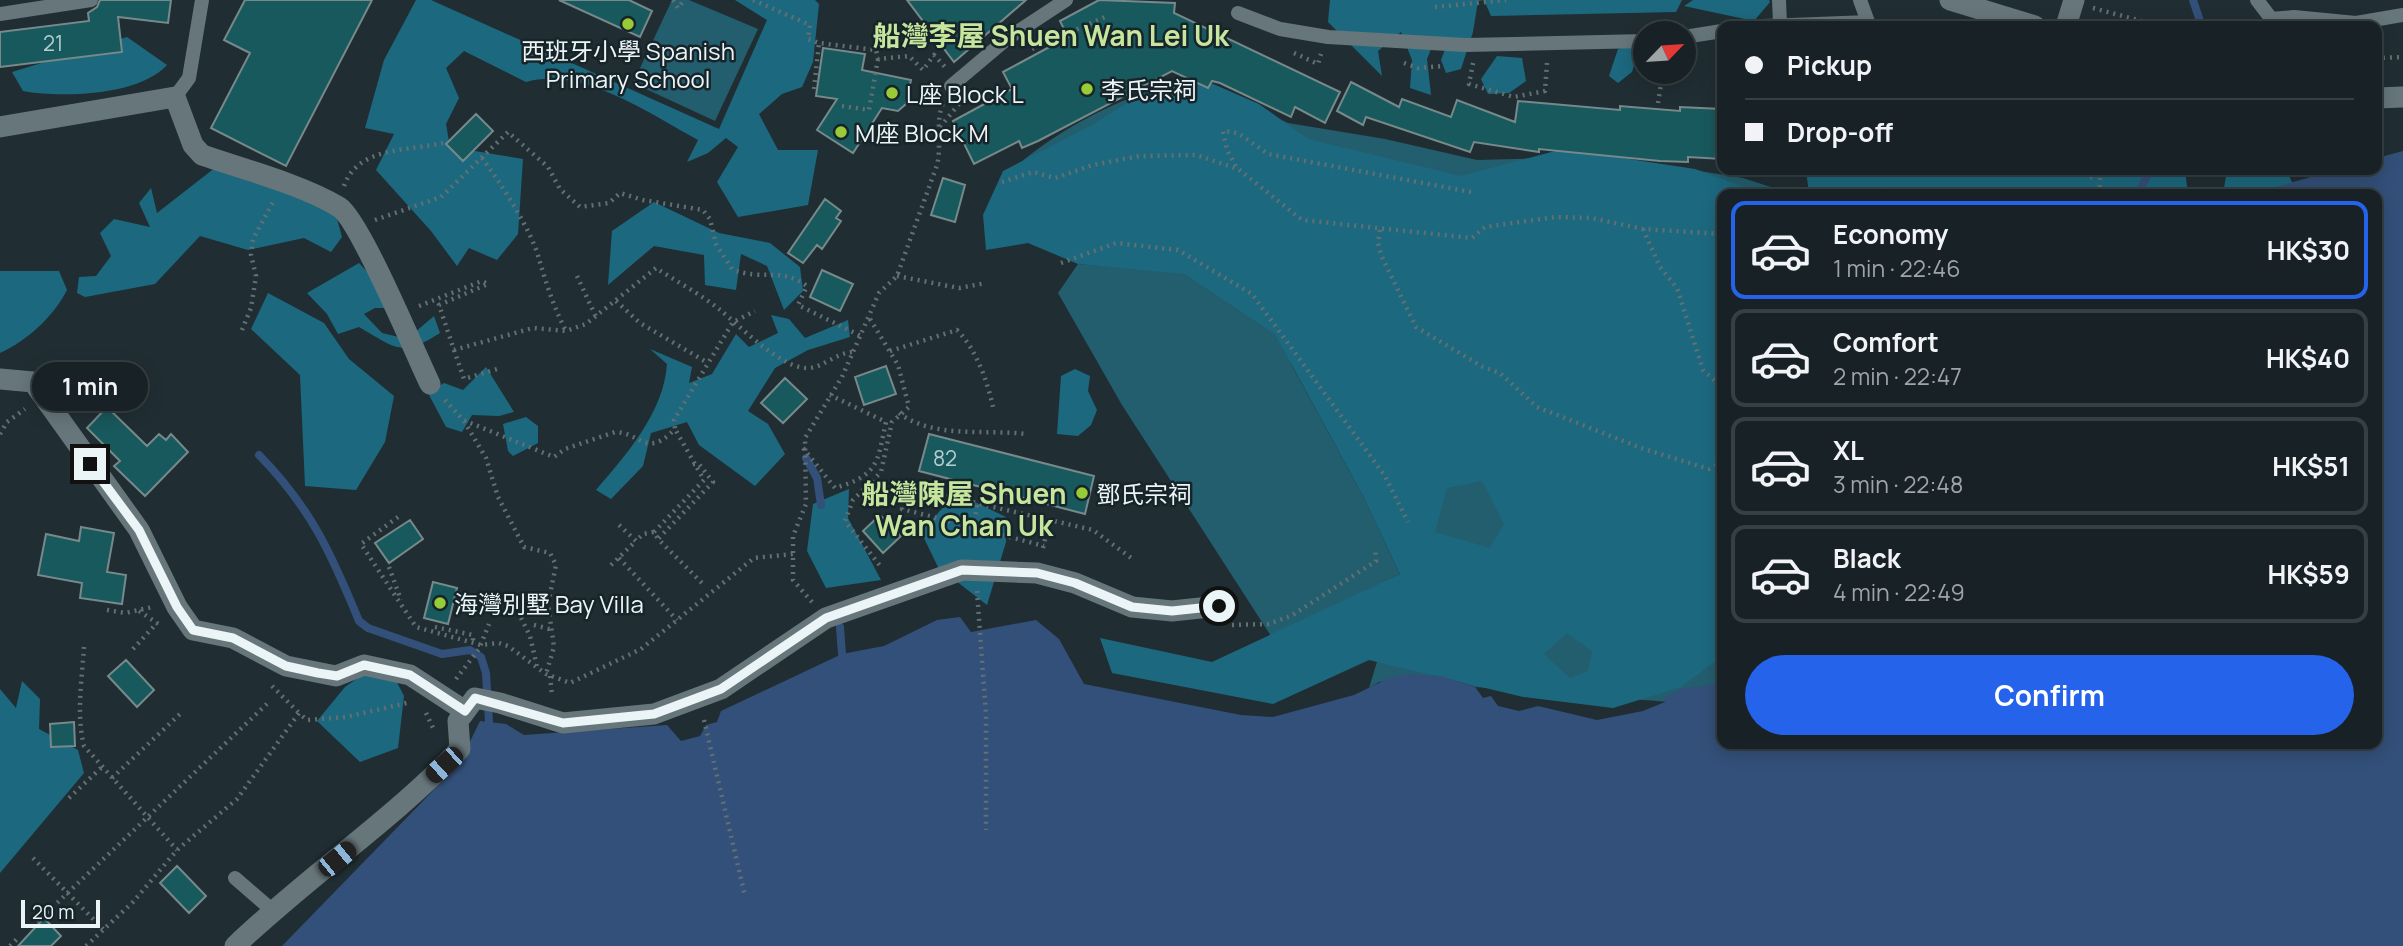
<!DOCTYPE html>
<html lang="en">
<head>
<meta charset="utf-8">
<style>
  body { margin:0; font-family:Manrope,"Noto Sans TC",sans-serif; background:#252f32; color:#f1f3f6; height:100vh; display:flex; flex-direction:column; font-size:26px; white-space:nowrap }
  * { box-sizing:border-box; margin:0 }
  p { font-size:23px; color:#9fa4a7 }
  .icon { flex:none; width:38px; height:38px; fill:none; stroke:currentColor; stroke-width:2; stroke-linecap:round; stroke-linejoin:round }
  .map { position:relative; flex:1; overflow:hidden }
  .sheet { position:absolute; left:1717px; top:189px; width:665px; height:560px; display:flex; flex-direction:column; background:#182226; border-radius:14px; box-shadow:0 4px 18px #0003,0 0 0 2px #363f43 }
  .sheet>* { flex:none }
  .hud { position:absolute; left:1717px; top:21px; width:665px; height:154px; border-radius:14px; box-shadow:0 4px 18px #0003,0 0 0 2px #363f43; display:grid; align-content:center; height:154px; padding:0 28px; background:#182226 }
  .needle { width:46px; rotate:65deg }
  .fabs { position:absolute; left:1633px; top:21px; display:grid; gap:14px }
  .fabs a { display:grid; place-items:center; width:63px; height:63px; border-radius:50%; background:#182226; box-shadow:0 4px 18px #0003,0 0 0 2px #363f43; font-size:35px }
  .scale { position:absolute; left:21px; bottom:18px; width:79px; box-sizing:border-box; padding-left:7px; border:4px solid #ebf4f7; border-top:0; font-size:19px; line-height:24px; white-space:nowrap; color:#ebf4f7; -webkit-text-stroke:5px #172429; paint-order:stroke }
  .end { position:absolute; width:32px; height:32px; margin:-16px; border:9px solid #ebf4f7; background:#111; box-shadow:0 0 0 4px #111 }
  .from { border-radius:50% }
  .bubble { position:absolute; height:49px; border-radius:24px; background:#182226; box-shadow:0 4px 18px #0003,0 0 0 2px #363f43; font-size:23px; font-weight:700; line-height:49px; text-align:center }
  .car { position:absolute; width:21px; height:42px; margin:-21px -10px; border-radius:9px; box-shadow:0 0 5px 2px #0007; background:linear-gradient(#222 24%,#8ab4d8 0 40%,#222 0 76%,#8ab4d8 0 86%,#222 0) }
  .hud b { display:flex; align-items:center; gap:24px; height:66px; font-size:26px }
  .hud b+b { border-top:2px solid #363f43 }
  .hud i { width:18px; height:18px; background:#f1f3f6 }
  ul { padding:12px 0 0; list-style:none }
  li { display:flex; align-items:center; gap:21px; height:98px; margin:0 14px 10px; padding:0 14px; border:4px solid #363f43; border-radius:14px }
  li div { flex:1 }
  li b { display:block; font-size:26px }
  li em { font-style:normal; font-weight:700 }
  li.on { border-color:#2563eb }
  li>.icon { width:63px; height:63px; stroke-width:1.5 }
  .action { display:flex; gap:14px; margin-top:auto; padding:14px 28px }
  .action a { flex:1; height:80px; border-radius:42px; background:#2563eb; color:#fff; font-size:28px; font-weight:700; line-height:80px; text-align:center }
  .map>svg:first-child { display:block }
</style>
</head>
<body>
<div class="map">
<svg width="2403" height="946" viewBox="0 0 2403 946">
  <rect width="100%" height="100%" fill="#202e33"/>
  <path fill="#235e6f" d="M672,0H689L758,29L715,121L633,83Z
    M1169,84H1201L1288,123L1385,139L1477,160L1601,157L1625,159L1743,178L1792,194H1722V706L1475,687L1441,676L1379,682L1369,688L1414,541L1290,362L1363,496L1400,574L1271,636L1122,405L1058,293L1078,264L1140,269L1033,245L1016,236L1004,177C1051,133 1109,103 1169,84Z"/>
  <path fill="#1c697f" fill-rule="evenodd" d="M416,0H431L719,129L767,20L735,0H815L819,4L813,62L802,87L782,94L759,114L778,150H818L808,205L738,217L717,182L738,147L726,138L708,153L687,162L698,140C650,114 582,66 526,82L464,51L446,68L459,98L446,124L450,147L523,159L518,234L497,260L469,248L457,266L431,231L376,170L394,134L365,128L384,60Z
    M1330,0H1682L1676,12L1491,16L1484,0L1478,1L1473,32L1461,69L1446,73L1441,60L1449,39L1436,37L1427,59L1431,95L1410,88L1412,60L1401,32L1378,51L1382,76L1328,22Z
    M1693,0H1769L1770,2L1754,21L1684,6Z
    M127,37L167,65C139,96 61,98 23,91L12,72Z
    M1632,45L1637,56L1632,72L1618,83L1609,76L1618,49Z
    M1497,56L1522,58L1526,81L1509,93L1488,94L1481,79Z
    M1204,80L1259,104L1308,139L1461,176L1563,149L1695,169L1763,194H1722V656L1681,687L1613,708L1523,697L1369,660L1273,704L1112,673L1100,638L1212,662L1400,574L1363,496L1275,334L1185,274L1078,264L1028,243L986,250L983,215L1003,171L1094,124L1143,93ZM1482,481L1504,524L1490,548L1435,532L1447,488ZM1567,633L1592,651L1588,671L1570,678L1544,654Z
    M225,160L333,204L342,237L331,252L304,238L248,250L200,236L155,284L85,297L77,293L79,277L96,276L111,256L100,233L114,219L150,227L139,203L151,188L157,213Z
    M1806,170H2185L2188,194H1809Z
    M2227,170H2286L2294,186L2285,194H2223Z
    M654,202L719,233L770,243L800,267L803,291L784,310L767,266L741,254L736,290L705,285L704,255L654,246L608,285L612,231Z
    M359,263L389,295L393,308H375L364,314L382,333L407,339L434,316L440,333C401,358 396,348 359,327L338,334L327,314L307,293Z
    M0,271H59L67,290C53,317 28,340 0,353Z
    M268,293L324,323L349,359L394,396L385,442L356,490L305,486L300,375L251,329Z
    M771,315L789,319L805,338L848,320L850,337L808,350L775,368L748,411L768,424L785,454L755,486L699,445L687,422L651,433L643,466L611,499L596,490C626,455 664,412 667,364L650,349L692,367L689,383L712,374L736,334L749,347L778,333Z
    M486,367L514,412L499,416L472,415L462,432L446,427L428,393L444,383L463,390Z
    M1075,369L1090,376L1088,391L1097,410L1091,425L1078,436L1057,434L1061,376Z
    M526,417L538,426V443L513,456L508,451L503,424Z
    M849,489L848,518L881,580L826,588L807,551L813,504Z
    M956,493L1006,517V542L987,605L938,567L921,532Z
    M385,659L404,696L398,748L360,762L317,721L345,687Z
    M22,681L40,699L39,729L78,750L84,773L0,873V689L16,708Z"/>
  <path fill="#33507a" d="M2403,151V946H282L459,764L480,721L506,724L524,735L667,725L681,741L700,736L706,725L717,722L721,711L842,654L884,646L937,620L960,617L971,632L1036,620L1059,639L1084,684L1241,715L1273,717L1354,695L1389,678L1409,674L1441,676L1475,687L1483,698L1491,696L1498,706L1519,711L1538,706L1597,720L1643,711L1665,702L1664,697L1684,688L1710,685L1722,680V744H2376V194H2250L2336,170H2376L2377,158Z"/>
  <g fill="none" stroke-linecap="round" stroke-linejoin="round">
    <path stroke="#33507a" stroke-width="8" d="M2193,0L2201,24
      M2138,194L2150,170
      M259,455C311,508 331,553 359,621L368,628L442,654L470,650L481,657L486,673L489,722
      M806,458L817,478L821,505
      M840,627L842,654"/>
  </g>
  <path fill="#18595d" stroke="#77898a" stroke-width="2" d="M100,0H171L168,23L118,17L122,52L0,67V32L89,21L88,13L97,7Z
    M245,0H372L286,166L211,128L250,53L224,40Z
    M559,0H629L652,11L640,37Z
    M907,0H1026L954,62Z
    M1099,0L1175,3L1174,13L1340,92L1325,123L1295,107L1291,117L1220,83L1212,81L1208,88L1172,71L1038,141L1022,148L1019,141L974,164L953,121L1012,89L1003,72L1068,37L1060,21Z
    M823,48L865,54L862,70L911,80L906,104L898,111L882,108L853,153L817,130L837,99L816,96Z
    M1351,82L1399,107L1402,99L1451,117L1457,100L1515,122L1518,101L1620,110V106L1680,111V107L1722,109V159L1688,157V162L1660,161L1539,149V152L1474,142L1470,152L1366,117L1363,125L1337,111Z
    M476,114L493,131L463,161L446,144Z
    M943,178L965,185L955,222L931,215Z
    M825,199L841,211L836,218L841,221L822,249L817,245L803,263L788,253Z
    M822,270L853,284L840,311L810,297Z
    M886,366L896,394L864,405L855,377Z
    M785,378L807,399L783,423L761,403Z
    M107,407L147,446L159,434L166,440L171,434L188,452L145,496L114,466L120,461L87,428Z
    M929,434L1094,476L1085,514L919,471Z
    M880,515L901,536L883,553L863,531Z
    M410,520L423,539L389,563L375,543Z
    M81,527L114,533L107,572L126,575L122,604L80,598L82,583L38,575L46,534L79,541Z
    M433,582L457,588L448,624L424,618Z
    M126,660L154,690L137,707L108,676Z
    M74,722L75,746L51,747L50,724Z
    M177,866L206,896L189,913L160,883Z
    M44,918L61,936L51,946H18Z"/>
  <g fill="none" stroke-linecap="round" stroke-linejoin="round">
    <path stroke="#626f73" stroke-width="4.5" stroke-dasharray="2 5" stroke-linecap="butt" d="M673,0L678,8L684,0
      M753,0L810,25L808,39L819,43
      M1435,7L1506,0
      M2093,8L2160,26
      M1032,49L1105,17
      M1294,53L1318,64L1321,54
      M2376,58L2403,57
      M1404,63L1418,68L1443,66
      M1473,63L1469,84L1514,97L1545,91L1547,63
      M814,89L819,43L876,50L878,59L909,56L923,70L934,55L946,68
      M1658,103L1663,72
      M842,106L869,110L878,59
      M940,127L959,104
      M482,158C500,182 532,231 539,259C546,283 554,308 566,331
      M2192,170L2200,172
      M2090,178L2100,174
      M1002,182L1033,172L1055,178L1093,165L1139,156L1196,155L1235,168
      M344,186C358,146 409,151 443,143
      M1471,192L1268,154L1238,133L1223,131L1227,150L1237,168L1302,220L1472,238L1485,227L1555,217L1592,218L1643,229L1722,234
      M1877,194L1887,185
      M2099,194L2101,170
      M375,220L441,197L508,132L548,167L560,189L580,207L609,203L620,193L643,200L703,210L710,219L716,244L732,269C763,282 779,266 807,286L798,305L861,336
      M1643,229L1660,267L1677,288L1703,370L1722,387
      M1380,230L1378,243L1381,255L1416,327L1483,367L1500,373L1537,407L1641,448L1709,469L1722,462
      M1061,263L1116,243L1178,250L1252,294L1385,476L1408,522
      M577,276L596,317
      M897,276L959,288L986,283
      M616,301L640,323L708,363
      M419,306L482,281L488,284L439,305L454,350L533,328L566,331L586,324L656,268C676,281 700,294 719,309C739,325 782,370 809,368C824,367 837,352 854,352
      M870,319L898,365L909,407L892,422L881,472L853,500L845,521L881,567
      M242,330L251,308L256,276L251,255L253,239L273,202
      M454,350L464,379L497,369
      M890,351L957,330C976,349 987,380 993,407
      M445,400L463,420L554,457L565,449L615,432C642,433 646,459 675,429L674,420L733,322L755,311
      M899,413C933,439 985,429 1026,434
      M464,421L486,458L498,497L524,547L550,553L556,565L548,604L554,647L546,674
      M0,434L7,422L25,409
      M803,448L835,488C879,475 877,463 886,422L830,395
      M693,464H699L713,482L658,539L703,584
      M898,485L1093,530L1134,560
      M906,487L902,509L1044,546
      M398,517L361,544L416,627L481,645L499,643L508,646L546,674L570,683L641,649L754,558L793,554
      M619,525L636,541L643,534L654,532L658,539
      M974,528L977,504
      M654,532L704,480L675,429
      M1043,548L1049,522
      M619,558L677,620
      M611,565L636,541
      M389,567L401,600
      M977,591L986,715V830
      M812,602L793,580V536L806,504L805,438L842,377L879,293L897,276L937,165C942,145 935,122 943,103
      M107,610L125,613L153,607
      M139,611L160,625
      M521,618L530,636L537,667
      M534,625L553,630
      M1232,625L1268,624L1291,616L1376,561L1375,548
      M435,627L473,635V641
      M84,647C82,679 76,714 84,746L177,850
      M133,649L157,623
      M550,676L552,696
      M456,679L479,649L489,624
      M272,686L299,713
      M426,713L434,730
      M704,720L745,896
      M112,778L180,714
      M69,798L102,767
      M33,858L103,929
      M37,922L270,701
      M10,946L17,939
      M86,946L133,902L177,850L237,799L299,713L307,720L346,717L411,702"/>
    <path stroke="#66767b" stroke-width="14" d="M1779,0L1780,24
      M1860,0L1868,22
      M2257,0L2276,25
      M1238,13L1280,29L1328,37L1465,45L1645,41
      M0,14L91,0
      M2271,19L2294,17L2356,23L2403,15
      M1763,26L1868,22L1870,26
      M1684,37L1722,31
      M951,86L1008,38L1066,0
      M175,97L189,78L202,0
      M235,878L272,910"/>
    <path stroke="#66767b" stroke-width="21" d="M2066,26L2074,0
      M0,127L175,97L193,145L202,155C243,169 303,185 339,207C360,220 415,353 430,384
      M0,379L33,382L139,530L177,607L193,630L233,638L286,666L336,676L364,665L410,675L465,711
      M235,946C307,877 391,821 460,749L458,721L475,698L500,703L563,723L654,714L721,689L826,618L962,570L1037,573L1075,583L1132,607L1172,611L1219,606"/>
    <path stroke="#66767b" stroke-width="21" d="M1950,0L2035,26
      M2376,98L2403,97"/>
  </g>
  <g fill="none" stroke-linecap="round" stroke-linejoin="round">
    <path stroke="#ebf4f7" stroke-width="9" d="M90,464L139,530L177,607L193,630L233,638L286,666L318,673L337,676L364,665L410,675L465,711L475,698L563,723L654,714L721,689L826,618L962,570L1037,573L1075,583L1132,607L1172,611L1219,606"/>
  </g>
  <g fill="#98cb37" stroke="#172429" stroke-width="2.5">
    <circle cx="628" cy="24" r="7"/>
    <circle cx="1087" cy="89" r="7"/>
    <circle cx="892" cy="93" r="7"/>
    <circle cx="841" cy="132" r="7"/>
    <circle cx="1082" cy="493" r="7"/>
    <circle cx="440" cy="603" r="7"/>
  </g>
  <g text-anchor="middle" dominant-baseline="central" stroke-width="5" stroke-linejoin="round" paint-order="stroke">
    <g font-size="21" fill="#b6cdd0">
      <text x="53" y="43">21</text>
      <text x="945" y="458">82</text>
    </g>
    <g font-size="24" fill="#ebf4f7" stroke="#172429" text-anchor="start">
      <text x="628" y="50" text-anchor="middle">西班牙小學 Spanish<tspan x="628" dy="28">Primary School</tspan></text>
      <text x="1101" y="89">李氏宗祠</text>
      <text x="906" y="93">L座 Block L</text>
      <text x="855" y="132">M座 Block M</text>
      <text x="1096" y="493">鄧氏宗祠</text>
      <text x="454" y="603">海灣別墅 Bay Villa</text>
    </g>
    <g font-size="28" font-weight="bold" fill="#c6e59d" stroke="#172429">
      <text x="1051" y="35">船灣李屋 Shuen Wan Lei Uk</text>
      <text x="964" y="493">船灣陳屋 Shuen<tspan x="964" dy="32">Wan Chan Uk</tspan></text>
    </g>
  </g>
</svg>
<div class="fabs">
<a><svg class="needle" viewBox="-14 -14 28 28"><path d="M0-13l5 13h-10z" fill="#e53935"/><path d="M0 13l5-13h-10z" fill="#9fa4a7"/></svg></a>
</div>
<div class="scale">20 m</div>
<i class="end from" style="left:1219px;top:606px"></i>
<i class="end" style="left:90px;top:464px"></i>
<div class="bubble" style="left:32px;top:362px;width:116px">1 min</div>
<i class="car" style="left:444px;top:765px;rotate:228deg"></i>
<i class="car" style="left:337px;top:859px;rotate:51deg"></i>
<div class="hud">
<b><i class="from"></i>Pickup</b>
<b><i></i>Drop-off</b>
</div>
<section class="sheet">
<ul>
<li class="on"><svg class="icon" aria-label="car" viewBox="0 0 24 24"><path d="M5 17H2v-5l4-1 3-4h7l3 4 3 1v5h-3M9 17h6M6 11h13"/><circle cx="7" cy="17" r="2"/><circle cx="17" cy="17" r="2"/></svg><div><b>Economy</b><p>1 min · 22:46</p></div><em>HK$30</em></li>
<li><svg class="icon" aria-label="car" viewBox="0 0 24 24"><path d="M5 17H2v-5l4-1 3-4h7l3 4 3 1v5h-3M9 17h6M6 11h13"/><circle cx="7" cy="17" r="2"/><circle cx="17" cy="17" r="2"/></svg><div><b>Comfort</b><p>2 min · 22:47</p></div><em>HK$40</em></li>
<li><svg class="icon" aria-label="car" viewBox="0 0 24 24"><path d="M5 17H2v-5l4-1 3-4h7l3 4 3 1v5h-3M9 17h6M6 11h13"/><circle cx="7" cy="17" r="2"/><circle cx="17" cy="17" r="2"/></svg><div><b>XL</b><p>3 min · 22:48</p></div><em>HK$51</em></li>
<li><svg class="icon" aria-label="car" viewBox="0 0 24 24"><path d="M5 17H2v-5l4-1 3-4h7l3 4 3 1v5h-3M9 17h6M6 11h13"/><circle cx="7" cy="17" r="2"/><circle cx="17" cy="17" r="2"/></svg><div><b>Black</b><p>4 min · 22:49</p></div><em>HK$59</em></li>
</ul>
<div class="action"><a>Confirm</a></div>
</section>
</div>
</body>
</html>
